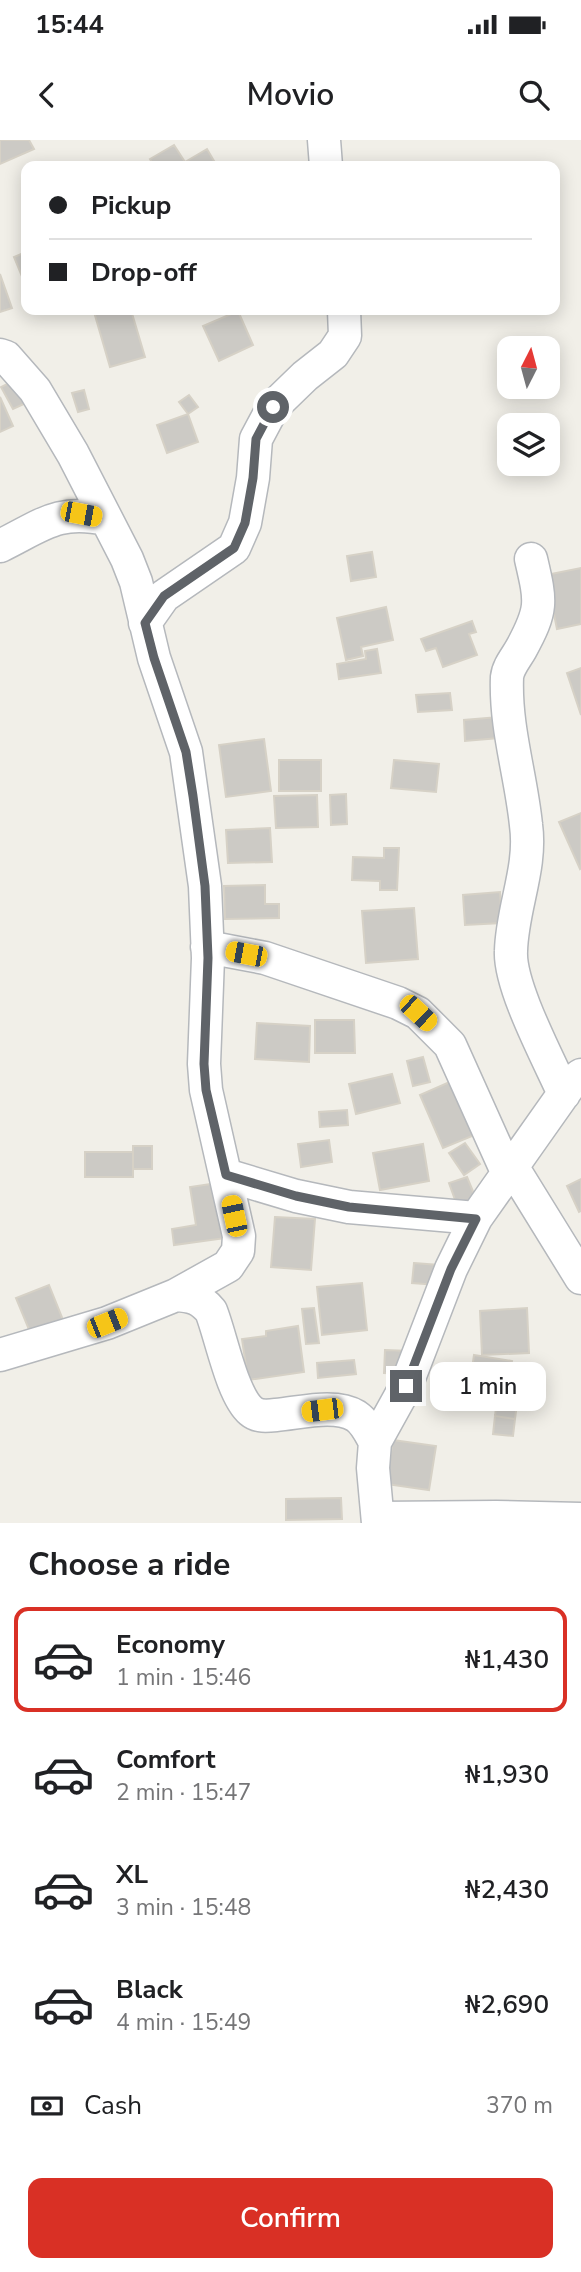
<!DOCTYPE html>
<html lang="en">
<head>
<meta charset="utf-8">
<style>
  body { margin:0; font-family:"Nunito Sans",sans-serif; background:#f2f2f2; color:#202124; height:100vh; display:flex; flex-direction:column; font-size:26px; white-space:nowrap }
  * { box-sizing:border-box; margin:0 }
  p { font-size:23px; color:#757577 }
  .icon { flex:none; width:38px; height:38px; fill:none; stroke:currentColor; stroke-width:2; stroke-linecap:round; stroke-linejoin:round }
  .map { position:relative; height:1383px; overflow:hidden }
  .panel { display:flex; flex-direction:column; background:#fff; flex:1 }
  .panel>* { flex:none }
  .hud { position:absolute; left:21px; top:21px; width:539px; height:154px; border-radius:14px; box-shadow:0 4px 18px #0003; display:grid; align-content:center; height:154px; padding:0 28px; background:#fff }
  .needle { width:46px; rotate:6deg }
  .controls { position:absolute; left:497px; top:196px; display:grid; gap:14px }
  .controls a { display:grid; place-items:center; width:63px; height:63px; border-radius:14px; background:#fff; box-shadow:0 4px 18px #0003; font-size:35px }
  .end { position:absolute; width:32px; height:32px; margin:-16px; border:9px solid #5f6368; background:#fff; box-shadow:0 0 0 4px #fff }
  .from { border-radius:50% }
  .bubble { position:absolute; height:49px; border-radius:14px; background:#fff; box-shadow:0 4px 18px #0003; font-size:23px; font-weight:600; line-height:49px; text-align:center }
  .car { position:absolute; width:21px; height:42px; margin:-21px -10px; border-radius:9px; box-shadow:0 0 5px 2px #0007; background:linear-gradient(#f5c518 24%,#345 0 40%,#f5c518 0 76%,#345 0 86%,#f5c518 0) }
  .hud b { display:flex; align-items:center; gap:24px; height:66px; font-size:26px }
  .hud b+b { border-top:2px solid #e0e0e0 }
  .hud i { width:18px; height:18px; background:#202124 }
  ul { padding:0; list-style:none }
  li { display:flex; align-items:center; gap:21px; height:105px; margin:0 14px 10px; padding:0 14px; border:4px solid transparent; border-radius:14px }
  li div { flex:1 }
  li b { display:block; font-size:26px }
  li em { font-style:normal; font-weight:600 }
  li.selected { border-color:#d93025 }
  li>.icon { width:63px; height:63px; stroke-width:1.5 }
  h2 { padding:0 28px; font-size:32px; line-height:84px }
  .pay { display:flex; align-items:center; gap:18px; height:77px; padding:0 28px; font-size:26px }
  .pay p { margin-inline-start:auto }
  .action { display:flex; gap:14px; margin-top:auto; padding:14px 28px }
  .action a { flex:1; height:80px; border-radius:14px; background:#d93025; color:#fff; font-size:28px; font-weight:600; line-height:80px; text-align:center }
  .status { display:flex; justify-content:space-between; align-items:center; height:49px; padding:0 35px; background:#fff; direction:ltr }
  .status svg { height:19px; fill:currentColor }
  header { display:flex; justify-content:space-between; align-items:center; height:91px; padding:0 28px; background:#fff; font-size:32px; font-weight:600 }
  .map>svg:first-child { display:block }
</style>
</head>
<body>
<div class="status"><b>15:44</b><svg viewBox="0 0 49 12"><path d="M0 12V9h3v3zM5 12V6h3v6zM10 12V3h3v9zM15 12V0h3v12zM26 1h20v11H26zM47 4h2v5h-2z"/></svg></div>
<header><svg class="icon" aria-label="back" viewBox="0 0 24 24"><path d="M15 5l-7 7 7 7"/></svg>Movio<svg class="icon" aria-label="search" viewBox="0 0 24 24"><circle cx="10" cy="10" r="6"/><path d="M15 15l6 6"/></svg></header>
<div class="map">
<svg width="581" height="1383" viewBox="0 0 581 1383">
  <rect width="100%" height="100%" fill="#f1efe8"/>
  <path fill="#cccac5" stroke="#d6d1c6" stroke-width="2" d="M0,0H29L34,9L0,24Z
    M174,5L185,22L207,9L217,26H154L150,19Z
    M26,112V146L14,117Z
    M0,134L12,168L0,172Z
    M101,170H131L145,217L110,227L94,172Z
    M238,171L253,205L219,221L203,186Z
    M15,240L26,263L13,269L1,247Z
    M84,250L89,269L78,272L72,253Z
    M189,255L198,267L188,274L179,262Z
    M0,257L13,286L0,292Z
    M188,274L198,302L167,313L157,285Z
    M372,412L376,437L351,441L347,416Z
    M581,428V484L557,489L546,435Z
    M386,467L393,500L361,507L363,516L346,520L337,478Z
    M472,481L476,492L469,494L477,515L443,527L436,508L426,511L421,499Z
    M377,509L381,533L339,539L337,524L366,519L365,511Z
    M581,528V575L567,533Z
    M450,553L452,570L418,572L416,555Z
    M498,577L499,598L465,601L464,580Z
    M264,599L271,651L226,657L219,605Z
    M279,620H321V651H279Z
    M394,620L439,624L436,652L391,648Z
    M346,654L347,684L331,685L330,655Z
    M317,655L318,687L276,688L274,656Z
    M581,673V728L580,729L559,682Z
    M270,688L272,722L228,723L226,690Z
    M384,708H399L397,750H380V741L352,740L353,717L384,718Z
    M265,745V764H279V778L225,779L224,746Z
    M500,752L502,783L465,785L463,755Z
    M414,768L418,819L366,823L362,771Z
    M315,880H354L355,913H315Z
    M257,883L310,886L309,922L255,919Z
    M423,917L430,942L413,946L407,921Z
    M392,934L400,963L356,974L349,944Z
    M454,940L477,994L443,1008L420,955Z
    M347,970L348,985L320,987L319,972Z
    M329,1000L332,1022L301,1027L298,1004Z
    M465,1003L480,1024L464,1035L449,1013Z
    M423,1004L429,1041L380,1050L373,1013Z
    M133,1006H152V1029H133Z
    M85,1012H133V1037H85Z
    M467,1037L477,1061L458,1068L449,1043Z
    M581,1039V1071L579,1072L567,1046Z
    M218,1043L226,1098L174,1105L172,1089L196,1085L190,1047Z
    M275,1077L315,1079L311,1130L271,1127Z
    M414,1123L439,1125L438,1145L412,1143Z
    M362,1143L367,1190L322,1195L317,1147Z
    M49,1145L63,1180L30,1192L16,1158Z
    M314,1168L319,1203L306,1204L302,1169Z
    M527,1168L529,1213L482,1215L480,1171Z
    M298,1186L304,1232L248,1240L242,1199L266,1196V1191Z
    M385,1210L410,1211L409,1234L384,1233Z
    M474,1215L512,1221L511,1226L525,1228L522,1247L501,1244L502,1240L471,1236Z
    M354,1220L356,1234L318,1238L317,1223Z
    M499,1246L519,1248L517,1263L497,1260Z
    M497,1260L517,1263L515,1279L495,1276Z
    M495,1276L515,1279L513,1296L493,1294Z
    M393,1300L436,1306L429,1350L386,1344Z
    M341,1358L342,1379L286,1380V1359Z"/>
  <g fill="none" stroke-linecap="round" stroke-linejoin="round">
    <g stroke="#b5b8bc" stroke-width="35">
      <path id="minor" d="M324,0L326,26
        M0,215L6,217L35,250L73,314L127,419L136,442L154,518L186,612L205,746L208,818L204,924L206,950L239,1096L238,1111L228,1126L176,1155L107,1183L0,1215
        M0,406C43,385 57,369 106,379
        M531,419C541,462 543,469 521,509C516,518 508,527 507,537C505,588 521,635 526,685C532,728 512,768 511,811C509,846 549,920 564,954
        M145,483L164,456L234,408L245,383L253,338L256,299L273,267L305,236L333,214L345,196L344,170
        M207,807L265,818L398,863L418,873L450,905L508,1034
        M513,1028L581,1138
        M226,1035L296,1056L349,1067L476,1078
        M176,1155C192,1156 200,1158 211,1171C221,1196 232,1255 251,1271C258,1277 267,1276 276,1275C300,1273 335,1263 356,1276C365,1282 370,1293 375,1302
        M378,1378L496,1377L581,1379
        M378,1383L373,1328L375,1302L406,1246L451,1129L476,1078L572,942L581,935"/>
    </g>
    <use href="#minor" stroke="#fff" stroke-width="32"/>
  </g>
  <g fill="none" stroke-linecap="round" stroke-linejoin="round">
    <path stroke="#5f6368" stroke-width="9" d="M273,267L256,299L253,338L245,383L234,408L164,456L145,483L154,518L186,612L193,656L205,746L208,818L204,924L206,950L226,1035L296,1056L349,1067L476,1079L451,1129L406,1246"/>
  </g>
</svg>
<div class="controls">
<a><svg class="needle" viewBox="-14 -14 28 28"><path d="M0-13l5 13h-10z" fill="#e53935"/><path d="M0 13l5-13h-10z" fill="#757577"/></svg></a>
<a><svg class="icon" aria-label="layers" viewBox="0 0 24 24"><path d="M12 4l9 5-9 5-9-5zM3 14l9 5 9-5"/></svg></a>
</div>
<i class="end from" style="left:273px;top:267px"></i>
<i class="end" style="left:406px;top:1246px"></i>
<div class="bubble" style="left:430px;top:1222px;width:116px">1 min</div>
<i class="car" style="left:81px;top:374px;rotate:101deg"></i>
<i class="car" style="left:246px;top:814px;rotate:281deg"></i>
<i class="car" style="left:418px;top:873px;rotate:133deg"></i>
<i class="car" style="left:234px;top:1076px;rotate:348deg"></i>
<i class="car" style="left:107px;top:1183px;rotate:68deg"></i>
<i class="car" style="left:322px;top:1270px;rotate:263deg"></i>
<div class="hud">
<b><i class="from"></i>Pickup</b>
<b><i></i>Drop-off</b>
</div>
</div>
<section class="panel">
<h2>Choose a ride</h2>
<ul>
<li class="selected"><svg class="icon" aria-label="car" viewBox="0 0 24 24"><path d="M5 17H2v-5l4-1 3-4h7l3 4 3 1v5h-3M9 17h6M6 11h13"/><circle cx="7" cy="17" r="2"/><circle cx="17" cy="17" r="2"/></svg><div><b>Economy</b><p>1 min · 15:46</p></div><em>₦1,430</em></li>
<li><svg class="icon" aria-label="car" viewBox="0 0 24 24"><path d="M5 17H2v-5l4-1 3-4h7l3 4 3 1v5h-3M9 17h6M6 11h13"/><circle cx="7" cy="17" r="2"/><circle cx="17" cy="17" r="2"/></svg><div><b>Comfort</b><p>2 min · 15:47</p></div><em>₦1,930</em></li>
<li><svg class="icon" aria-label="car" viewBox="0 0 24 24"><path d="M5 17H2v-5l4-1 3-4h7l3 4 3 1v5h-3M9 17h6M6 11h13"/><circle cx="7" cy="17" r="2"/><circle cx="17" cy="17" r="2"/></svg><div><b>XL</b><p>3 min · 15:48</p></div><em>₦2,430</em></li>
<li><svg class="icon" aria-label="car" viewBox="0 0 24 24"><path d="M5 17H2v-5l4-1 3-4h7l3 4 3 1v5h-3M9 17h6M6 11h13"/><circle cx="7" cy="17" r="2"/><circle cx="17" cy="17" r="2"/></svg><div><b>Black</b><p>4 min · 15:49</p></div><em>₦2,690</em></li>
</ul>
<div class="pay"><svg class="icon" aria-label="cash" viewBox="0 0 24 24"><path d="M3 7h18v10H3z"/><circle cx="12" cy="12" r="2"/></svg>Cash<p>370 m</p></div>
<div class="action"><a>Confirm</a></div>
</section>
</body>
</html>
